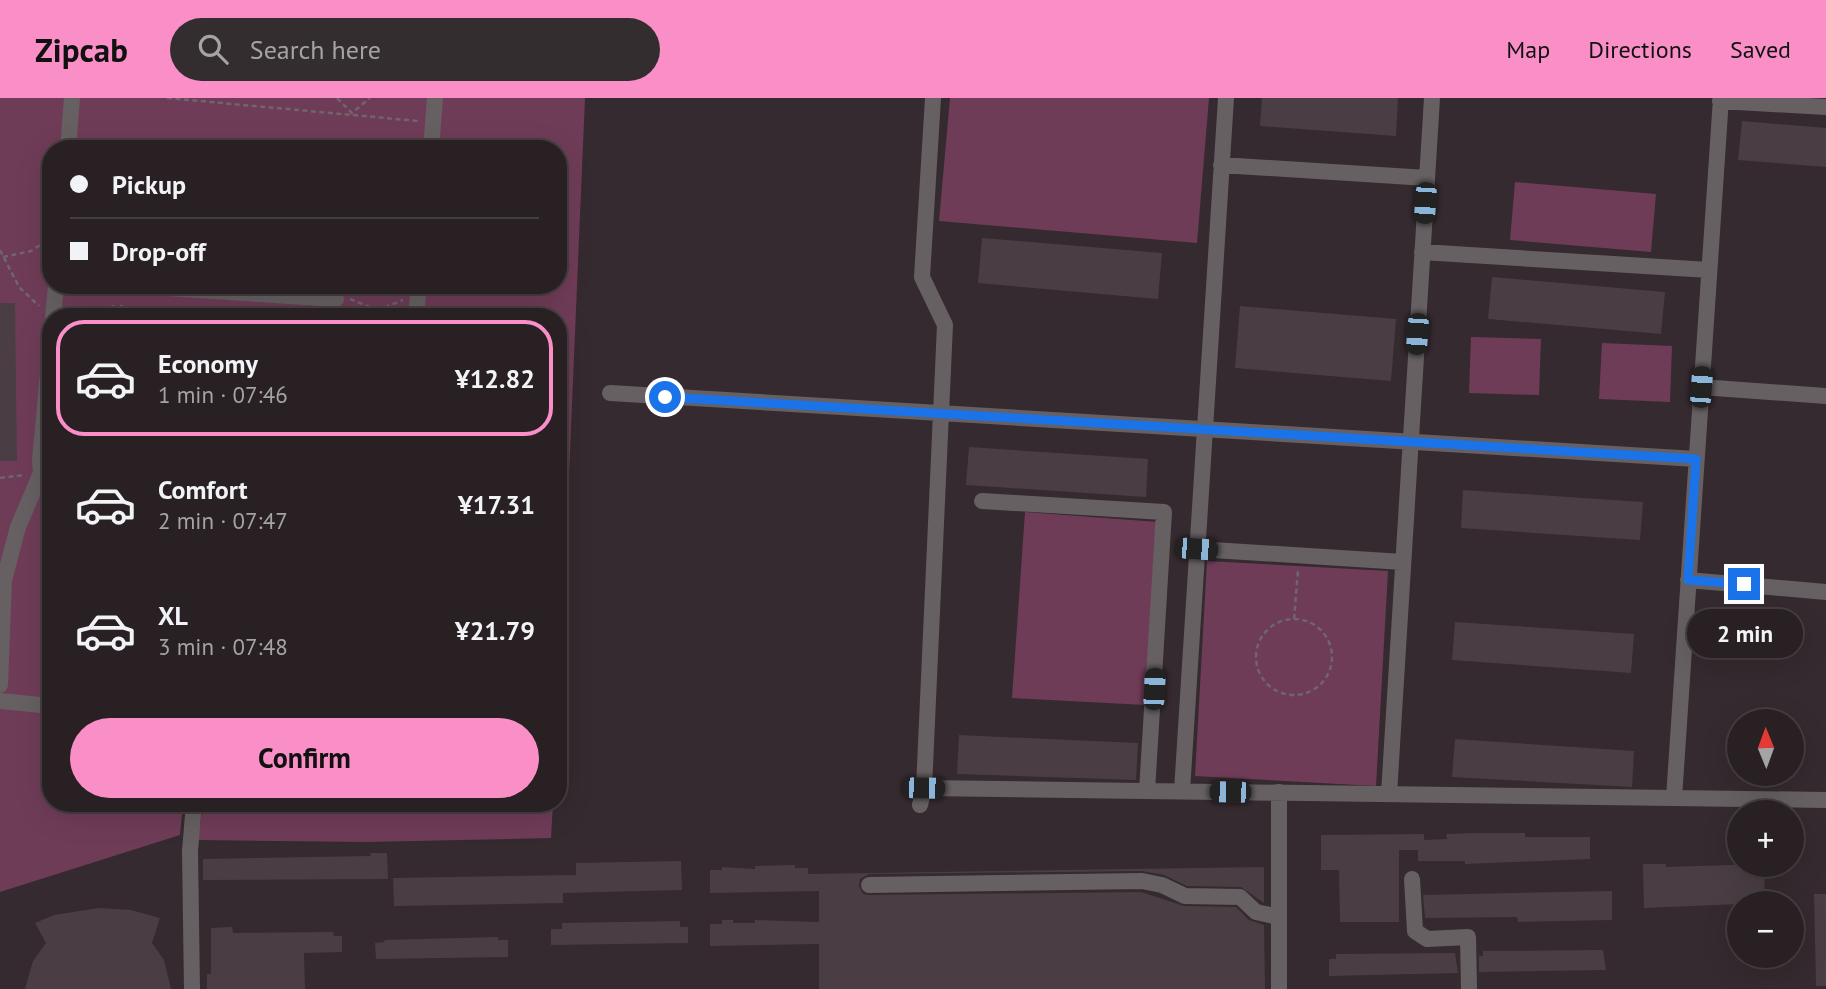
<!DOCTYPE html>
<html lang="en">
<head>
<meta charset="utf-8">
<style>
  body { margin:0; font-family:"PT Sans",sans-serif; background:#342d30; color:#f1f3f6; height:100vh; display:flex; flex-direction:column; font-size:26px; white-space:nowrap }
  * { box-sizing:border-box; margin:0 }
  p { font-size:23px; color:#a5a3a6 }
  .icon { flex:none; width:38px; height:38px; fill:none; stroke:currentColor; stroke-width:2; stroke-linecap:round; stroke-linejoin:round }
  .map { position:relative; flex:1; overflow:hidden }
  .details { position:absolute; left:42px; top:210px; width:525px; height:504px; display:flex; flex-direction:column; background:#282023; border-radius:28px; box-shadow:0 7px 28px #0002,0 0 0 2px #443e41 }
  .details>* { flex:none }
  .banner { position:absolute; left:42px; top:42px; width:525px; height:154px; border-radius:28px; box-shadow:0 7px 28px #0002,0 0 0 2px #443e41; display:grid; align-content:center; height:154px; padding:0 28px; background:#282023 }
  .needle { width:46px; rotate:359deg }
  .buttons { position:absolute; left:1727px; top:611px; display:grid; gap:14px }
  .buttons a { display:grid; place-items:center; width:77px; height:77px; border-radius:50%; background:#282023; box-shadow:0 7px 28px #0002,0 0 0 2px #443e41; font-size:35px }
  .end { position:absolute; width:32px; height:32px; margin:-16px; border:9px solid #1a73e8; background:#fff; box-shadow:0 0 0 4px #fff }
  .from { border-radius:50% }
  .bubble { position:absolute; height:49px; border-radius:24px; background:#282023; box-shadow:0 7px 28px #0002,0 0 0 2px #443e41; font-size:23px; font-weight:700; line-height:49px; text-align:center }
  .car { position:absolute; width:21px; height:42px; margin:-21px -10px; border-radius:9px; box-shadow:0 0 5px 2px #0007; background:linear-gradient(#222 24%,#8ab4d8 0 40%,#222 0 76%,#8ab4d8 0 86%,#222 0) }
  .banner b { display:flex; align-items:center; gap:24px; height:66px; font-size:26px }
  .banner b+b { border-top:2px solid #443e41 }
  .banner i { width:18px; height:18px; background:#f1f3f6 }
  ul { padding:12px 0 0; list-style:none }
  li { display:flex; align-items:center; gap:21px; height:116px; margin:0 14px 10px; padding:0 14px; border:4px solid transparent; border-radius:28px }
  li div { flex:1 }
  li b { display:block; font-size:26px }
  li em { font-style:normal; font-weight:700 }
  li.selected { border-color:#fa8fc7 }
  li>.icon { width:63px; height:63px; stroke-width:1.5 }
  .cta { display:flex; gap:14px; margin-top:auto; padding:14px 28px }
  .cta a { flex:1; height:80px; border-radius:42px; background:#fa8fc7; color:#111; font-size:28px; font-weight:700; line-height:80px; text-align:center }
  header { display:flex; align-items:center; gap:42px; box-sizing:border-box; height:98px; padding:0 35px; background:#fa8fc7; color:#111 }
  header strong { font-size:33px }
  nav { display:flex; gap:38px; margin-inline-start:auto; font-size:24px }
  .search { width:490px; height:63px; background:#342d30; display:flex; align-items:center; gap:18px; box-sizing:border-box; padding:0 24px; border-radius:38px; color:#a5a3a6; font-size:26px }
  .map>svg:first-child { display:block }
</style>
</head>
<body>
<header>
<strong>Zipcab</strong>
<div class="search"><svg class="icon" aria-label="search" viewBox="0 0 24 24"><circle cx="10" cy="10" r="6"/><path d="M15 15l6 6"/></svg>Search here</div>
<nav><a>Map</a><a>Directions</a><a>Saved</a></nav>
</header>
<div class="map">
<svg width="1826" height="891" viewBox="0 0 1826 891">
  <rect width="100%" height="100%" fill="#352a2f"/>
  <path fill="#6f3c57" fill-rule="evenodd" d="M0,0H585L558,636V219H51V705H183L180,737L0,794ZM51,51H558V187H51Z
    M950,0H1209L1197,145L939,123Z
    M1515,84L1656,96L1651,154L1510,142Z
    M1471,239L1541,241L1539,297L1469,295Z
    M1602,245L1672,248L1670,304L1599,301Z
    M1025,414L1158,424L1146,607L1012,600Z
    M1207,463L1388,473L1376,688L1195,678Z
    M203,705H553L551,740L367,744L198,742Z"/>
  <path fill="#4a3e44" d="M1262,0H1398L1396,38L1260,28Z
    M1742,23L1826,30V69L1738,62Z
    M982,140L1162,155L1158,201L978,185Z
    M1492,179L1665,194L1661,236L1488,221Z
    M0,205H15L17,363H0Z
    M1240,208L1396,221L1391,283L1235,270Z
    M969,349L1148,361L1146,399L966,387Z
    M1463,392L1643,404L1640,442L1461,430Z
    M1455,524L1634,536L1631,575L1452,562Z
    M959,637L1138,645L1136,682L957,676Z
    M1455,641L1634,653L1632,689L1452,679Z
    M1475,735H1525V739H1590V761L1465,766V763H1418V752H1399V824H1340L1339,772H1321V737L1424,736V742L1447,741L1446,736Z
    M370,755H387L388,781L203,782V761L371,758Z
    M681,763L682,792L563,795V805L394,808L393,780L576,777V765Z
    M1643,766H1666V769L1764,766L1765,805L1644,810Z
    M795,767V770H808V776L1264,769V805L1241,789L1187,788L1164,777L1142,773L869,776L860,781L859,788L863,796L869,797L1141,794L1184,808L1236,809L1249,822L1264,827L1265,891H819V846L710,848V826H722V822H733V825H755V822L819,824V793L710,795V772H722V769L755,771V768Z
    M1612,793V822L1518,824L1517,819L1425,820L1423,797Z
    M1814,796H1826V888H1816Z
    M99,810L131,812L160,820L152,845L164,862L171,891H25L33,863L46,845L35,825L54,817Z
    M680,823V829H688V845L551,847V831H562V825Z
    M232,829L233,835L333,834L334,838H342V854L304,855L305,891H207V876H211V830Z
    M498,839V842H508V859L376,861L375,845L385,844L384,842Z
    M1603,852L1606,872L1479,874V858H1483V853Z
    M1455,855L1458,875L1329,878V861H1336V856Z"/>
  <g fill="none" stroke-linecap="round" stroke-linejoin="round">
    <path stroke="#6f656a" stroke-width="2.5" stroke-dasharray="5 3.5" stroke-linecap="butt" d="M167,0L418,23
      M337,0L352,15L370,0
      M0,152L19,189L39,208
      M3,159L31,153L51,140
      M350,201L372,210L382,219
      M121,207L127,219
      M380,217L388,208L403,202
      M112,219L113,207
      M223,219L226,209
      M0,380L24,377
      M1256 559a38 38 0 1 1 76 0a38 38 0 1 1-76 0Z
      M1294,521L1298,472"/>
    <path stroke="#666063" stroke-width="16" d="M1720,3L1826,9
      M68,51L72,0
      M431,51L435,0
      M1221,67L1427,80
      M1422,154L1709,172
      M120,187L336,201
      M53,219L56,187
      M416,219L419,187
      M51,243L40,362L41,375L51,389
      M1701,289L1826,298
      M610,295L1696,361
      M982,403L1164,414L1147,693
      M1197,451L1403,464
      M1688,482L1826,494
      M48,529H51
      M0,587L4,482L18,429L41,375
      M0,603L51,608
      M924,690L1674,700L1721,0
      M1182,693L1226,0
      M1279,694V891
      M1389,696L1432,0
      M1674,700L1826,702
      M920,707L924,690L945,227L922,179L933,0
      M1412,781L1415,833L1427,841L1468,839L1469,891
      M869,787L1142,783L1162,787L1185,798L1240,799L1256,814L1279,819
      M192,891L190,753L194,705"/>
  </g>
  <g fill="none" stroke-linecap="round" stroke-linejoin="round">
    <path stroke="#1a73e8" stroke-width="9" d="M665,299L1696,361L1688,482L1744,486"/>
  </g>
</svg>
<div class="buttons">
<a><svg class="needle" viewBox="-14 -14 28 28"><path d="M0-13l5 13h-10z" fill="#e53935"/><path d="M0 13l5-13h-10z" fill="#a5a3a6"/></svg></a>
<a>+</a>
<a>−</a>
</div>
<i class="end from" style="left:665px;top:299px"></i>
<i class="end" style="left:1744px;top:486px"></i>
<div class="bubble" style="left:1687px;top:511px;width:116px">2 min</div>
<i class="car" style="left:1425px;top:105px;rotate:184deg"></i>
<i class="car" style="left:1417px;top:236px;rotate:184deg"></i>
<i class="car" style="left:1701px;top:289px;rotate:4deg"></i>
<i class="car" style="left:1197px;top:451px;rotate:94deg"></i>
<i class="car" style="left:1154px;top:591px;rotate:3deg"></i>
<i class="car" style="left:924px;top:690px;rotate:91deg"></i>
<i class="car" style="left:1230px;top:694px;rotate:271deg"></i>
<div class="banner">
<b><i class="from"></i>Pickup</b>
<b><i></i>Drop-off</b>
</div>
<section class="details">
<ul>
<li class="selected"><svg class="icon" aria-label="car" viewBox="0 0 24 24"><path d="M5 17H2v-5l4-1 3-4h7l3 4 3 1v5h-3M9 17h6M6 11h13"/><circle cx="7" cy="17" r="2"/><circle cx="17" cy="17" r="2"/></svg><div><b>Economy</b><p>1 min · 07:46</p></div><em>¥12.82</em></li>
<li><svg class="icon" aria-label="car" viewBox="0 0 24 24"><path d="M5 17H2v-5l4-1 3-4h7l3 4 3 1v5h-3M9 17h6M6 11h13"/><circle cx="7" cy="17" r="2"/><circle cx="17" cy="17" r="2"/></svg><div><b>Comfort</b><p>2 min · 07:47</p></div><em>¥17.31</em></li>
<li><svg class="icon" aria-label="car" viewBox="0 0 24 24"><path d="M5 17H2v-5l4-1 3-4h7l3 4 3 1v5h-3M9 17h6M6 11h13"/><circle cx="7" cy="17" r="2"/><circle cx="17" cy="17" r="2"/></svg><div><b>XL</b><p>3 min · 07:48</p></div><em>¥21.79</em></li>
</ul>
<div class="cta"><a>Confirm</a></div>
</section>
</div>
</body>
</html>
